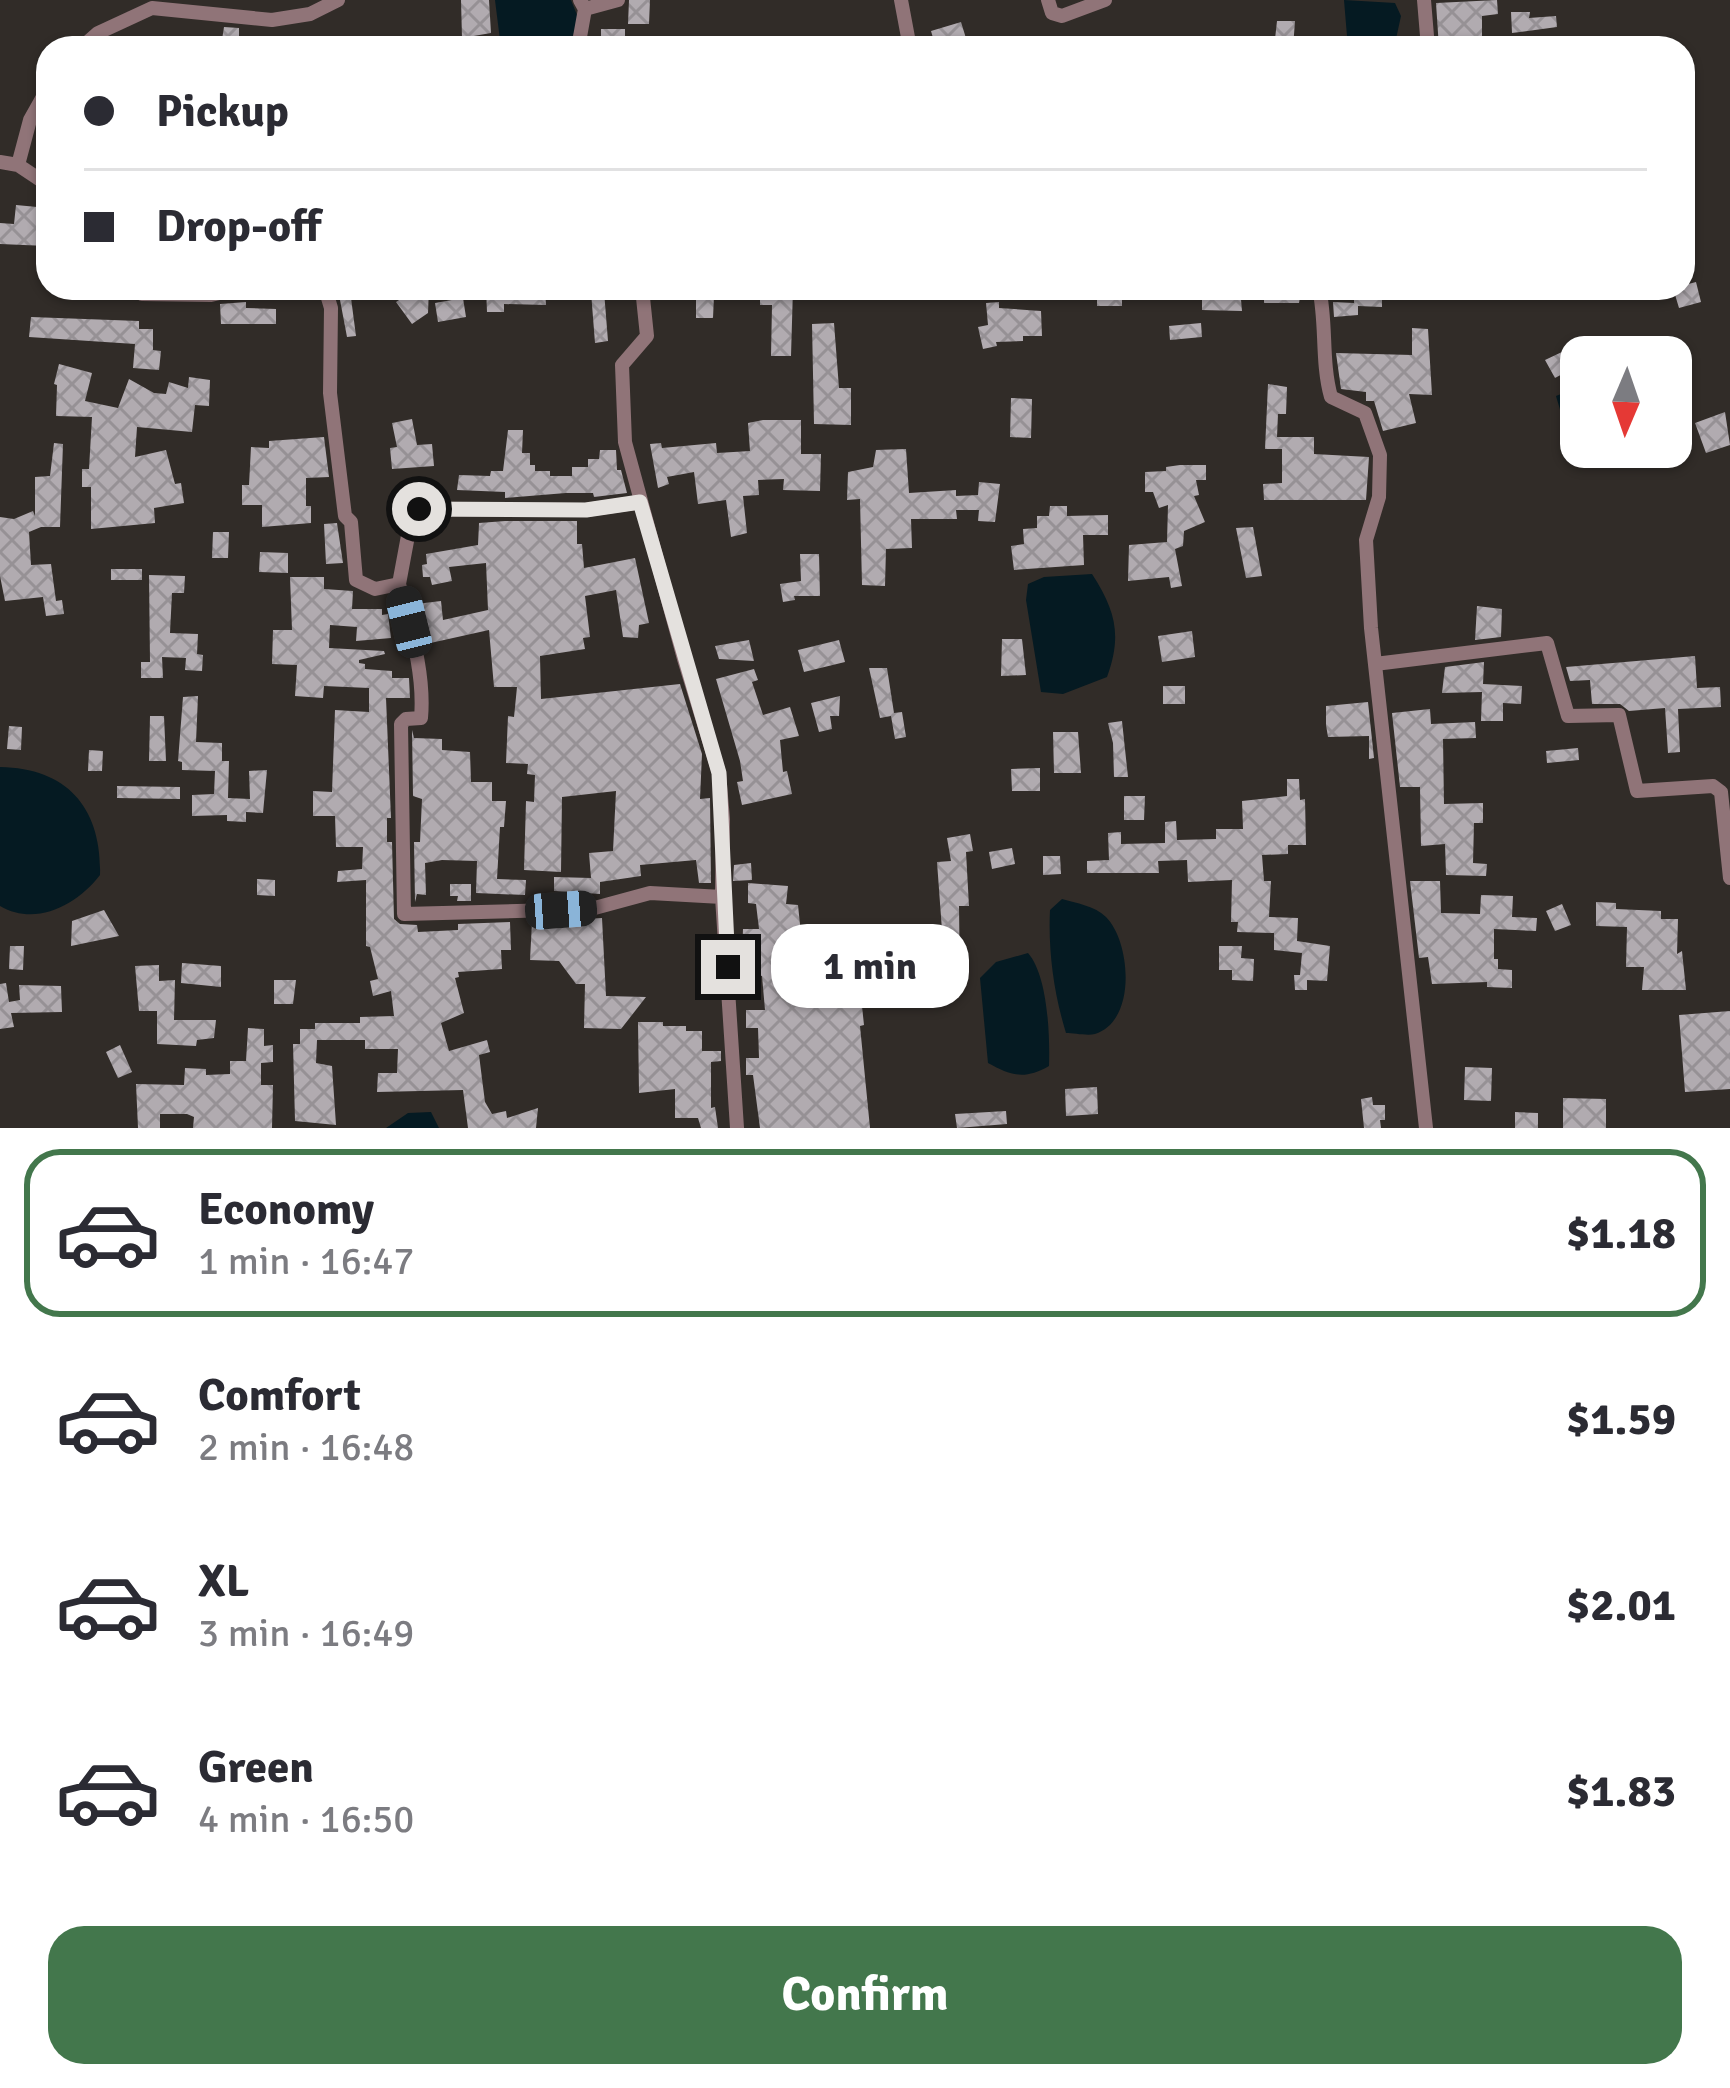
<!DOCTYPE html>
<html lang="en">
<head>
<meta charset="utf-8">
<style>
  body { margin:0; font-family:Signika,sans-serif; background:#f2f2f3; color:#2b2b33; height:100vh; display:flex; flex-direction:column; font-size:45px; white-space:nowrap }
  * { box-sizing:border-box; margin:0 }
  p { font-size:39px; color:#7c7c81 }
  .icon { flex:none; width:66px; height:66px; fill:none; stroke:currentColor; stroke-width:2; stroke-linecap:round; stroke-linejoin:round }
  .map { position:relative; height:1128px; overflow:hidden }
  .panel { display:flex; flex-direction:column; background:#fff; flex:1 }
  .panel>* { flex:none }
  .hud { position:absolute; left:36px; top:36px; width:1659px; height:264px; border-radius:36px; box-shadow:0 3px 9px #0004; display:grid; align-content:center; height:264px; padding:0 48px; background:#fff }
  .needle { width:78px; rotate:182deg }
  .tools { position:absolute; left:1560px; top:336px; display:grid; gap:24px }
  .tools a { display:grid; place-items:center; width:132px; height:132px; border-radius:24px; background:#fff; box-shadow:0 3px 9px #0004; font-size:60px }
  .end { position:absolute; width:54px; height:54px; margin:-27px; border:15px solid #e4e1de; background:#111; box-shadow:0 0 0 6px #111 }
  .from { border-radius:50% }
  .bubble { position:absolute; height:84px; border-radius:36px; background:#fff; box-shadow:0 3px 9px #0004; font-size:39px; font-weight:700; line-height:84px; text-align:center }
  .car { position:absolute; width:36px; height:72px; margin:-36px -18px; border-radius:15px; box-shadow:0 0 9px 3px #0007; background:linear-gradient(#222 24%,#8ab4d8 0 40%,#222 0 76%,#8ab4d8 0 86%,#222 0) }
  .hud b { display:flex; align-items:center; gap:42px; height:114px; font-size:45px }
  .hud b+b { border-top:3px solid #e1e1e2 }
  .hud i { width:30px; height:30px; background:#2b2b33 }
  ul { padding:21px 0 0; list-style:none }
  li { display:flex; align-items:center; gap:36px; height:168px; margin:0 24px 18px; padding:0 24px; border:6px solid transparent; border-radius:36px }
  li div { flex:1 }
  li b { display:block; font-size:45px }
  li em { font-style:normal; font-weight:700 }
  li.selected { border-color:#43774c }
  li>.icon { width:108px; height:108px; stroke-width:1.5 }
  .button { display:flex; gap:24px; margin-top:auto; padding:24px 48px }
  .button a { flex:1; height:138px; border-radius:36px; background:#43774c; color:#fff; font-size:48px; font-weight:700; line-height:138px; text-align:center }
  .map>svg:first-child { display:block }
</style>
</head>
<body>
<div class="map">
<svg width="1730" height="1128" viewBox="0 0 1730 1128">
  <defs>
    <pattern id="building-cross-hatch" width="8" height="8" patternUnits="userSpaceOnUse" patternTransform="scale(3)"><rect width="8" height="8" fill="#b1abb0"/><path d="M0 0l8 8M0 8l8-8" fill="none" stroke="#969195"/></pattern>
  </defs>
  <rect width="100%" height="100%" fill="#312c28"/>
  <path fill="#051a22" d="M495,0H571L579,20L568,48H501Z
    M1344,0L1395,3L1401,16L1394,48H1348Z
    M1581,386V447H1613L1612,452L1575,460L1556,396Z
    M1092,574C1116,611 1122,636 1107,677L1063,694L1041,692L1026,600L1028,584L1044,577Z
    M0,767C69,768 102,810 100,875C77,905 36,927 0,906Z
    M1062,899C1076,903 1095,906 1106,917C1131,942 1137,1021 1095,1034C1087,1036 1074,1033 1066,1033C1054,994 1048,951 1050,910Z
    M1028,953C1048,976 1050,1036 1049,1066C1024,1080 1012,1076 988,1063L980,978L996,962Z
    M431,1112L439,1128H386L408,1113Z"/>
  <path fill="url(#building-cross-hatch)" d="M461,0H489L491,33L462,38Z
    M629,0H650L649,24H628Z
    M1497,0L1498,14L1482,16V48H1439L1436,3Z
    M1511,12H1530L1529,18L1556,16L1557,27L1512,33Z
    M1277,21H1295L1293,48H1274Z
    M961,22L969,48H936L931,31Z
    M224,27L239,28V47L221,46Z
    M601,29H625V48H601Z
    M16,205L48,208L47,246L0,244V223L14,224Z
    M1696,282L1701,302L1679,308L1673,288Z
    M417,288H429L428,313L412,324L396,302Z
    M486,288L534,292V288H545L546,305L504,304V312H487Z
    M760,288H793L791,356H771L772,305H760Z
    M1202,288H1240L1242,311L1202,310Z
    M1264,289L1301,292L1299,303H1264Z
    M1097,290H1122V306H1097Z
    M604,291L608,341L595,343L591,292Z
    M1354,293L1382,294V307L1358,306V315L1334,317L1333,302L1354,303Z
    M696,295L714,296L713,318H696Z
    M351,298L356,336L347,337L340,300Z
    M463,298L466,317L438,322L435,303Z
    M246,302V308L276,309V324H221L220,304Z
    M999,302V308L1041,311L1042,336H1023V341L996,342L997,346L983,349L978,327L988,325L986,303Z
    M31,317L139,321V329H153V350L161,351L159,370L133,368L135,344L29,337Z
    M834,323L839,388H851V425L814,424L812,324Z
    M1201,323L1202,337L1170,340L1169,326Z
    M1412,328L1428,329L1432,395L1409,394L1416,423L1383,431L1374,401H1366V392L1341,389L1336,353L1412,355Z
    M1598,349L1600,355L1581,357V364L1555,378L1545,360L1564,351L1568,358Z
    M59,364L92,373L85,401L118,408L129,379L154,393L166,394L169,382L188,388L189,377L210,380L209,406L195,405L192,432L137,427L135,457L166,450L175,484L181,483L184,503L154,508L155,523L91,529V487H82V469H89L92,417L56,416L57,385L54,384Z
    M1268,384L1287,387L1286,414H1278L1277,437H1314V454L1369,457L1366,500H1264L1263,484L1282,483V449H1265Z
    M1011,398L1032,399L1031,438L1010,437Z
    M1725,412L1730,445L1706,453L1695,423Z
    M412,419L417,445L432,444L434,466L392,469L390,448L397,447L392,423Z
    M763,420H801V454H821L820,491L783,490L784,479L758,480L759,495L743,496L747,533L731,537L726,500L698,504L694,472L667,477L669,484L658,488L650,444L661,443L662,448L716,443L717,453L750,451L748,423Z
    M508,430H523L522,453H530V465H535V471H550V476H572V467H588V459H599L600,450H616L617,470H621L627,493L594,497L593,493H566L505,498V492L457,490L459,475L490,476L491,471H503Z
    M324,437L329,477L306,478V506H311V523L262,527V505H242V485H249L251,447L269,448V441Z
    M54,443L63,444L60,527H41L29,532L31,565L51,564L56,601L62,600L64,614L46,616L43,597L5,601L0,576V517L14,519L33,511L35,516V477L50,476Z
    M906,449L909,493L956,490V496L978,495L979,482L1000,484L995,522L978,521L979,510H956L957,519H911L912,548L886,549L885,586L862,585L860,499L847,500L848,472L873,467L876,450Z
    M1180,465H1206V480H1196L1199,495L1194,496L1205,522L1184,531L1183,546L1175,549L1182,586L1171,588L1169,577L1128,581L1129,545L1167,542L1168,505L1159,508L1153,492H1145V472L1166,471V467Z
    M1050,506H1067V516L1108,515V535H1083L1084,565L1014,570L1011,546L1024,544L1023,529L1037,528V516H1049Z
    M505,521H577V544H582L584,568L635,558L649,623L639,625L638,638L623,637L616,590L585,596L590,637L583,638L585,649L540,656L541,699L680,684L702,754L700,799L710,798L711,883H699L696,860L640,865L641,876L600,882V894L554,891V877L591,878L589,853L613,851L616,791L562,797L561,872L524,870L526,801L534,802L535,775L527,774L528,764L506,763L508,716L514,717L517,687H494L489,630L426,644L416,604L441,601L443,620L488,610L486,563L449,567L452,581L432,585L430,577H423L422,565L427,564L426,554L478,545L479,523Z
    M337,523L343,563L326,564L324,524Z
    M1253,527L1262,576L1246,578L1236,528Z
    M213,532H229L228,558H212Z
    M260,552L288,553V573L259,572Z
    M800,554H819L820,596H794L795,600L783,602L780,584L801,581Z
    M111,569H142V580H111Z
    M149,575L185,576L184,593H172L170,633L198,634L197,654L203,655L202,671L185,670L186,658L162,657L163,678H141V662H150Z
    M290,577H324V589L353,591L352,609H382V615L388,614L391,638L356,641L357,627L330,625L329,648L384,651L385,654L359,660V663L365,664V669L392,671V678H409L410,698H386L391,818H387V842H392L394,919L400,924L417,925L418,932L458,930V924L510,922L511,950H501L502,969L458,972L459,977L455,978L464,1013L441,1023L449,1051L487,1040L490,1052L479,1055L485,1102L492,1114L506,1111L507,1118L538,1108L536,1128H468L463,1090L377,1092L378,1073H397L398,1049H365V1040H317L316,1063L332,1066L336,1125L295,1121L293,1044H300V1029H315V1023H360V1017L394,1016L391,991L373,996L370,981L378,979L370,947L366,946V880L337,882L338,871L362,869L363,847H336L335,816H313V791L332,792L335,710L369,712V688L324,686L323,698L295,696L297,665L272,664L273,630H292Z
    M1477,606L1502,609L1501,637L1475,640Z
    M1192,631L1195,657L1162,662L1158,636Z
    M1002,639H1022L1026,675L1001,676Z
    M749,640L754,661L719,659L715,646Z
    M839,640L845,662L804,672L798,650Z
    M1695,656L1697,688L1720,687L1721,707L1678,709L1680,752L1668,753L1665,708L1629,711L1620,704H1592L1590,680L1570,681L1566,667Z
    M1484,662L1483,684L1522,686L1521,704L1503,703V721H1481L1482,692L1442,693L1445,667Z
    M869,668H887L894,713L902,712L906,737L895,739L891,716L880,718Z
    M754,669L758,680L752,682L763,715L790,707L799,736L780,740L783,772L787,771L792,794L742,805L737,782L743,781L740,761L716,679Z
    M1163,686H1185V704H1163Z
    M198,696L196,742L222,743V761H229L228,798L250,799L249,771L267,770L263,813L246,812V822L227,821V815L192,816V795L214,794L215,771L182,770V762L178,761L183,697Z
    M840,696L839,716H830L832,729L819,732L811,703Z
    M1368,702L1374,758L1369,759V736L1328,737L1326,725V706Z
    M1430,709L1431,724L1475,722L1476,738L1443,739L1444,804L1483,803V823H1474L1473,863L1487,864L1486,876L1446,875L1445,844L1421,846L1420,787H1400L1392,713Z
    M150,716H164L166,761H149Z
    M1122,721L1128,777H1114L1113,743L1108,723Z
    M9,726L22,727L21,750L7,749Z
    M412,730L414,738L442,739V750L470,752L471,782H492V801H506L504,827H500L497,879L526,880L525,895L476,893L477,861L442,860L425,863L426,895L417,894L415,902L414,842H420L422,799L413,796Z
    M1053,732H1078L1081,773H1054Z
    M1578,748L1579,760L1547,763L1546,751Z
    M89,750L103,751L102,771H88Z
    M1040,768V791H1012L1011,769Z
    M1287,779H1299L1300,800L1305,799L1306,845H1288V854L1262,855L1264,881H1271L1269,917L1298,918L1297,941L1330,946L1327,981L1307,980V990H1295L1294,975H1300L1302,953L1274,950V933L1237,932L1238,922H1231L1232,880L1188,882L1187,860L1158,861L1159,873H1087V861L1109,860L1108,833L1121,832V844L1165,843V822L1176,821L1177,840L1216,839V829H1243L1242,801L1287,796Z
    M117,786L180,787V799L117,798Z
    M1124,796H1145L1144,820H1124Z
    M970,834L973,851L966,852L969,906H959L960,987L949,986V978L920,977L879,978V986L860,987L864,1025L860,1026L870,1128H760L753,1075H746V1058H759L758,1028H746V1010H765L762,976L741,975L743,929H759L756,904L748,903V883L788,886L786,904L798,905L804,963L833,961V956L885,954V942L943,944L937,862L951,861L947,838Z
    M1012,848L1015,864L992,869L989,852Z
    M1043,856H1060L1061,874L1043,875Z
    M751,863L752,880L733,881L734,865Z
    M257,879L275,880V896L257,895Z
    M1410,881H1440L1441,913L1480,914L1481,895L1513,896L1512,917L1537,918L1536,931L1494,929V959H1498V969L1512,970V988L1487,987V982L1432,984L1428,957L1419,958Z
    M450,884H471V901H457L458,896H450Z
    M1596,902L1616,903V909L1661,911V919H1678L1677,954L1682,951L1686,990H1642L1644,967H1626L1627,927L1596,926Z
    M1562,904L1571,925L1555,931L1546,911Z
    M104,910L119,936L71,946L72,921Z
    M602,918L606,996L646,997L621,1029L584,1028L585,984H576L559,961L530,960L532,922Z
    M10,946H24L23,970L9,969Z
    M1219,946H1242L1241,958L1254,959L1253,981L1232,980V970H1219Z
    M182,963L221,966V987L181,983Z
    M159,965V981L175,980L174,1020H216L214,1038L197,1040L196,1046L157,1044V1011H139L135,966Z
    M274,980H296L293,1004H274Z
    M6,983L9,1002L20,1000L19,985L61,986L62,1012L11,1013L14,1027L0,1029V984Z
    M1730,1011V1089L1685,1092L1679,1015Z
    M638,1022H663V1026H686V1031H702V1051H721V1061L711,1062V1108L715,1107L718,1128H701L698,1118H675V1089L639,1093Z
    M248,1028L264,1029V1046L273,1045V1062L261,1063V1085H273L272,1128H193L194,1117L187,1114H160V1128H138L136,1084L184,1085L185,1068L206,1069V1075L230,1074V1061H246Z
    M120,1045L132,1072L118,1078L106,1052Z
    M1465,1067L1492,1068L1491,1101L1464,1100Z
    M1097,1087L1098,1114L1066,1116L1065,1089Z
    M1372,1097L1373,1105H1385V1120H1380L1381,1128H1364L1361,1099Z
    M1563,1098L1606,1099V1128H1563Z
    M1006,1111L1007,1124L957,1128L955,1114Z
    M1515,1112L1538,1113V1128H1515Z"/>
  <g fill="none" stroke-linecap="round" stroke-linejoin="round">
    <path stroke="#907478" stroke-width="14" d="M580,0L585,9L618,0
      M901,0L910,48
      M1048,0L1052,13L1062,16L1105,0
      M1424,0L1428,48
      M81,48L98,33L152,8L272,20L310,14L338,0
      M578,48L585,9
      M48,88L30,120L18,165L48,185
      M0,162L18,165
      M142,288V294L211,295L241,288
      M325,288L331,308L330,393L345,516L351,522L356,580L375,589L399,584L410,525L419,509L586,510L641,502
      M642,288L647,336L622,365L625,442L684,659L719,773L723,819L722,897L737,1128
      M1319,288C1327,324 1321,361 1331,397L1365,413L1380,455L1379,497L1366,540L1371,628L1426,1128
      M399,584C410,627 425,673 421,718L406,719L401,724L404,914L591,909L650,893L722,897
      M1375,664L1547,643L1568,716L1619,715L1637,791L1713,786L1721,792L1730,878"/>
  </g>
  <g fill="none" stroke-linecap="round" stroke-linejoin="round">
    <path stroke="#e4e1de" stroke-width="15" d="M419,509L586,510L640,502L719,773L728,967"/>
  </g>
</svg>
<div class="tools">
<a><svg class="needle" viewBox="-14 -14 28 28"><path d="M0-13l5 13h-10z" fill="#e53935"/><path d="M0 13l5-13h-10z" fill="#7c7c81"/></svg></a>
</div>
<i class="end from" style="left:419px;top:509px"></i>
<i class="end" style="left:728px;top:967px"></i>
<div class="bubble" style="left:771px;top:924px;width:198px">1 min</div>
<i class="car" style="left:409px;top:622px;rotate:346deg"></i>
<i class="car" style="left:561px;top:910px;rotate:86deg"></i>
<div class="hud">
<b><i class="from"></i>Pickup</b>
<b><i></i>Drop-off</b>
</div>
</div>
<section class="panel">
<ul>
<li class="selected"><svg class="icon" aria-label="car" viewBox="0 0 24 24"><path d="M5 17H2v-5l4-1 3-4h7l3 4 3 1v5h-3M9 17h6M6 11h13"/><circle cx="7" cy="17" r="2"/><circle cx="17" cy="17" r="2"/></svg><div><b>Economy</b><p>1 min · 16:47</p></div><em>$1.18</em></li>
<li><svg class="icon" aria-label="car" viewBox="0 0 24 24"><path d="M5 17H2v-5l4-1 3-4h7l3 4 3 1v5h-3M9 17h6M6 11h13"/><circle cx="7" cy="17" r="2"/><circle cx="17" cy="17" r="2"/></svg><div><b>Comfort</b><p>2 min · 16:48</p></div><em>$1.59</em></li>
<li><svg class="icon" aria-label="car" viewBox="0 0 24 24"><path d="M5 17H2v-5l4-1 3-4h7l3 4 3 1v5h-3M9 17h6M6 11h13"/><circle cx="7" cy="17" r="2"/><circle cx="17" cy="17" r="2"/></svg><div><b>XL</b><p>3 min · 16:49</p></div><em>$2.01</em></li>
<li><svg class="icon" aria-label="car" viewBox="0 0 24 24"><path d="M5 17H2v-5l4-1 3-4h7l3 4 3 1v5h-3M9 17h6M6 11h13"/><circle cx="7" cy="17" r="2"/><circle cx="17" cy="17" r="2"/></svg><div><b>Green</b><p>4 min · 16:50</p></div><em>$1.83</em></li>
</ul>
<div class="button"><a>Confirm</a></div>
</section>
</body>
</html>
